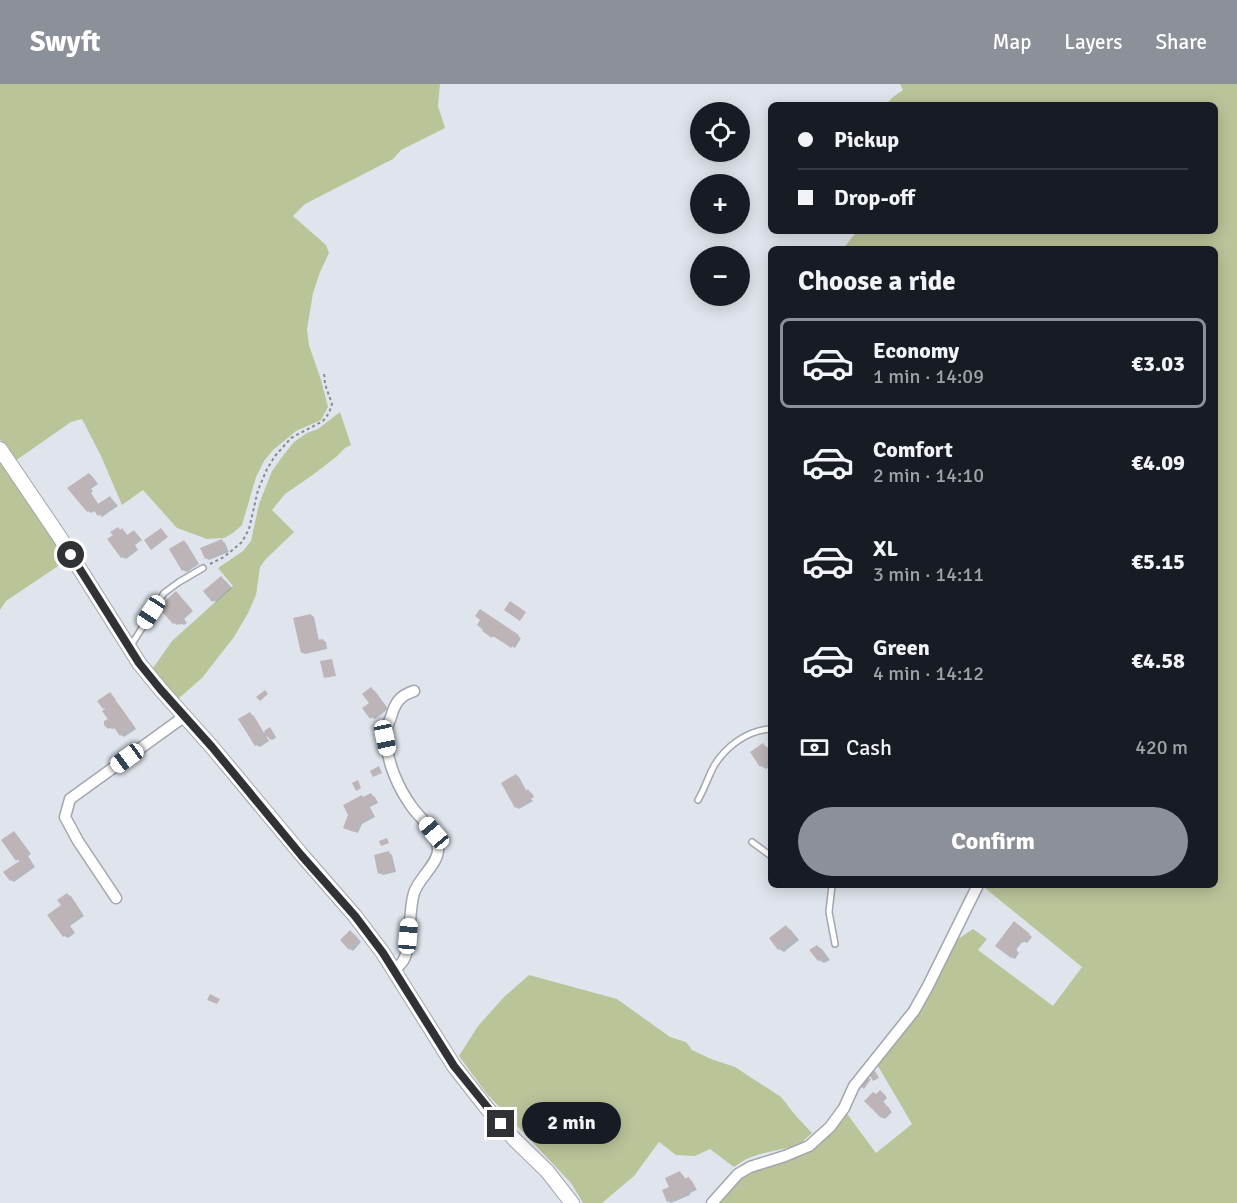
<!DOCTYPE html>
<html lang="en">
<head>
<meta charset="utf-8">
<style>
  body { margin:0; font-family:Signika,sans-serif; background:#20242c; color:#f1f3f6; height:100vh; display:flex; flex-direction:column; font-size:22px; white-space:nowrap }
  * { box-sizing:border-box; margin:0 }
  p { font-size:20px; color:#9ea1a6 }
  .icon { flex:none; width:33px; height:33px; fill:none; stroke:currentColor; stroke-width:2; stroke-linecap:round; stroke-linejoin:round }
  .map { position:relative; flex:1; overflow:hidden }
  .sheet { position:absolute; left:768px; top:162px; width:450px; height:642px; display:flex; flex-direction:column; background:#171b24; border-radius:9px; box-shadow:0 3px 15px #0003 }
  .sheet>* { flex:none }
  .banner { position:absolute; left:768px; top:18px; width:450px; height:132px; border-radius:9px; box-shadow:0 3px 15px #0003; display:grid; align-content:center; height:132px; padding:0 30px; background:#171b24 }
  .buttons { position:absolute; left:690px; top:18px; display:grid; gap:12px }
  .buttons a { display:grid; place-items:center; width:60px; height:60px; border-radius:50%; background:#171b24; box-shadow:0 3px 15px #0003; font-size:30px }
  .end { position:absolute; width:27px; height:27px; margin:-14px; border:8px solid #303235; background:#fff; box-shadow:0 0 0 3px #fff }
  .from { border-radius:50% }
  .bubble { position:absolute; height:42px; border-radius:21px; background:#171b24; box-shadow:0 3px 15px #0003; font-size:20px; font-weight:700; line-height:42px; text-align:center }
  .car { position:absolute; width:18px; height:36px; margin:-18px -9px; border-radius:8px; box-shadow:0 0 4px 2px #0007; background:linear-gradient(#fff 24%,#345 0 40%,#fff 0 76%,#345 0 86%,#fff 0) }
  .banner b { display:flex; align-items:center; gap:21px; height:57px; font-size:22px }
  .banner b+b { border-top:2px solid #363941 }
  .banner i { width:15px; height:15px; background:#f1f3f6 }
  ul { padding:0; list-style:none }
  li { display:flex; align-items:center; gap:18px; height:90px; margin:0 12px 9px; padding:0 18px; border:3px solid transparent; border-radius:9px }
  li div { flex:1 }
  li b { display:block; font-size:22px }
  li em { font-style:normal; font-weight:700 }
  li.selected { border-color:#8c9099 }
  li>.icon { width:54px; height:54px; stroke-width:1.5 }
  h2 { padding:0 30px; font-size:27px; line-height:72px }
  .pay { display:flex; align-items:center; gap:15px; height:66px; padding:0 30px; font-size:22px }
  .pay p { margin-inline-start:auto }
  .cta { display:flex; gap:12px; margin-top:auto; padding:12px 30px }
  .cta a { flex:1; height:69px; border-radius:36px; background:#8c9099; color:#fff; font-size:24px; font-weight:700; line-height:69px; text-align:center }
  header { display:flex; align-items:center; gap:36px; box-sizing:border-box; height:84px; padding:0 30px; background:#8c9099; color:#fff }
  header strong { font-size:28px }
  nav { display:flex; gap:33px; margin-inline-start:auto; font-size:21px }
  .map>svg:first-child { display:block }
</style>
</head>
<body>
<header>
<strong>Swyft</strong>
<nav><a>Map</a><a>Layers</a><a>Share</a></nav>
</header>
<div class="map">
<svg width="1237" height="1119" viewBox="0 0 1237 1119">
  <rect width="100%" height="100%" fill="#e0e5ed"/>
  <path fill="#bac499" d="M0,0H440L438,22L445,44L401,66L393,75L305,120L293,132L326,161L329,169L320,188L313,209L307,245L309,261L321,296L328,323L321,336L296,347L273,366L264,377L256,393L242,441L233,449L224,454L207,455L177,444L143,406L122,421L101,372L82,335L71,338L15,377L0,355Z
    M900,0H1237V1119H720L743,1091L753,1085L781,1078L845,1027L876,1069L912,1040L875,977L909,942L924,921L955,857L973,845L987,855L978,866L1053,922L1082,883L985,804V801H1215V165H843L857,147H1215V21H885L893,13L903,6Z
    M340,328L351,361L345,364L336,373L314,390L285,410L272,426L294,448L266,475L260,483L256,511L248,529L234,553L202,594L178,615L151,587L172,557L233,502L218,484L243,467L251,457L259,420L272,387L282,373L294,358L307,349L318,345Z
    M0,375L67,476L6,517L0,526Z
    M529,891L617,915L670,953L686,958L692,966L711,975L735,983L781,1013L796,1032L812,1049L802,1058L791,1063L760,1070L746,1075L734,1083L710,1065L695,1072L676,1071L659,1058L634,1092L602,1119H583L571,1099L487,1010L459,972L478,942L505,912Z"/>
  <path fill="#0003" d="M89,390L92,392L98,400L91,405L93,407L91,409L99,421L110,414L113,416L118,422L102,433L96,426L91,429L88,427L69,404Z
    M118,445L125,448L128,452L134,448L137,450L142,456L135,461L138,466L126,475L122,473L115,452Z
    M222,457L225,459L229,468L209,476L206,474Z
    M184,458L187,460L199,480L187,488L183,486Z
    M221,493L232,504L216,518L213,516Z
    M176,509L179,511L193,527L184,535L187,539L184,541L180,539L177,541L174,539Z
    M480,527L521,554L515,564L484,547Z
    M311,531L314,533L319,557L323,556L326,558L327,565L305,570L302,568Z
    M371,605L375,607L388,625L375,635L371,633Z
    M111,610L116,617L114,618L119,621L136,645L124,653L121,651L116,644L112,645L106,642L110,635L107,625L104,624Z
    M250,630L254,632L264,649L270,645L276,653L273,656L266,652L269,657L260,663L256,661Z
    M763,661L769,664L771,667V682L766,685L761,682Z
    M516,691L519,693L527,708L532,709L534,713L531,715L533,717L519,725L516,723Z
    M371,711L375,713L378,719L370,723L375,733L362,740L358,749L348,745L364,714Z
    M14,749L17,751L31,770L28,772L35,783L14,798L11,796L21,778L17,775Z
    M389,769L392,771L396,788L383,791L380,789Z
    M67,811L71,812L84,832L70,842L75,849L68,854L64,852L49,831L63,821Z
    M1017,841L1032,853L1027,859L1023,857L1016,866L1019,869L1015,875L1011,873Z
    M786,843L791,846L799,856L784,868L779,865Z
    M354,850L361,858L353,867L350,865Z
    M817,862L822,865L830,876L824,879L819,876Z
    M884,1010L887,1014L883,1018L892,1028L885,1035L881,1033L877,1012Z
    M680,1089L683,1091L686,1096L689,1095L692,1097L697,1106L690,1109V1111L671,1119L668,1117L671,1104Z"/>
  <path fill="#bdb4b8" d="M89,389L96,398L89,403L91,405L88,407L98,420L110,412L115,420L98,432L92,424L87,428L67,404Z
    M118,443L120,446L122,444L127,451L134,446L139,454L133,459L136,464L121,474L107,455L113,451L110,448Z
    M161,444L168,453L151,466L144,456Z
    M222,455L226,466L205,475L200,464Z
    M184,456L197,478L182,487L169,465Z
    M221,492L230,502L212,518L203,507Z
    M176,507L191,525L182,533L185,536L180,541L177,537L173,540L158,523Z
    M510,517L526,528L520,537L504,526Z
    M480,525L519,551L511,564L493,552L492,554L482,547L483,546L477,541L480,536L475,532Z
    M311,530L317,556L323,555L325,564L301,569L293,534Z
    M332,575L336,592L324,594L320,577Z
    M371,603L386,622L370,635L362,624L369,619L362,610Z
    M265,606L268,610L260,617L256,613Z
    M110,608L116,616L103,625L97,617Z
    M116,617L134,642L120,652L113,642L108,645L104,641V637L108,635L102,627Z
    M250,628L267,655L255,662L238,635Z
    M270,643L276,653L270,656L264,647Z
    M763,659L771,671V675L760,683L750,668Z
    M379,682L382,689L373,693L370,687Z
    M516,690L526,707L528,705L532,711L529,713L530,715L515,724L501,699Z
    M358,696L361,704L356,707L352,699Z
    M371,709L375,717L367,721L372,731L359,738L354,748L343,744L348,731L343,721L362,711L363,713Z
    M14,747L28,768L25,770L33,781L10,797L3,788L21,776L19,774L16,777L1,756Z
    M387,754L389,759L381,762L379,757Z
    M389,767L393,787L378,790L374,771Z
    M67,809L82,829L68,840L73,846L63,853L47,831L61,821L57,816Z
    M1014,837L1030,850L1023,859L1020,856L1014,864L1017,866L1011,874L995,862Z
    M786,841L795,853L778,866L769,854Z
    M350,846L359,856L349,866L340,856Z
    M817,861L825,872L818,877L809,866Z
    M210,910L220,915L217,920L207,916Z
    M875,987L879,994L873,997L869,990Z
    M866,992L871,995L864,1005L859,1001Z
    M880,1006L885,1011L881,1015L890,1025L881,1034L864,1017L873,1008L876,1010Z
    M680,1087L684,1095L689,1093L694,1104L687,1107L688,1109L667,1118L662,1106L669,1103L665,1094Z"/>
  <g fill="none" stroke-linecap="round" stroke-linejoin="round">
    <g stroke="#a2a6ae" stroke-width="8">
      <path id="service" d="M130,563L164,509L179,498L203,484
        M698,716C705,704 708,693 714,682C726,662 748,646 771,645
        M752,758L771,772
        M832,801L829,828L835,860"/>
    </g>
    <g stroke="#a2a6ae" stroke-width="13">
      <path id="minor" d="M116,814L78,757L65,733L70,715L185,632
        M394,887C397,884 401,880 403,877C412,863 408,827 414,809C418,795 439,779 438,765C437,746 422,737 412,723C398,704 387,678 386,655C385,648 388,640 391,633C395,619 399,612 414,607
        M712,1119L738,1090L750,1083L785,1072L809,1062L830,1043L844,1024L854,1002L914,927L928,902L978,801"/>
    </g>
    <g stroke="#a2a6ae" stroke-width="16">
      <path id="tertiary" d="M0,365L59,452L139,579L161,606L212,663L301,770L355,832L383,869L454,982L486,1023L515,1056L547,1087L572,1119"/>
    </g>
    <path stroke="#878b90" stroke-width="2" stroke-dasharray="3 3" stroke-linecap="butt" d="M210,480L224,473L242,458L249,445L258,406L267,385L275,372L291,354L323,337L329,329L332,320L325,300L324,288"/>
    <use href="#service" stroke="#fff" stroke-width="5"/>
    <use href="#minor" stroke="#fff" stroke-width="10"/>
    <use href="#tertiary" stroke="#fff" stroke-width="14"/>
  </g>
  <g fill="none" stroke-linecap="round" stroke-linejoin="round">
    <path stroke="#303235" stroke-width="8" d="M71,471L139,579L161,606L212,663L301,771L355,832L383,869L454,982L501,1040"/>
  </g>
</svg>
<div class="buttons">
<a><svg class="icon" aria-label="locate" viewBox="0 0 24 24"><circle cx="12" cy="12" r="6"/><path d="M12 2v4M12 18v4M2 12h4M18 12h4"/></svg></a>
<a>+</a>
<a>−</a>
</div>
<i class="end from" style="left:71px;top:471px"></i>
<i class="end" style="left:501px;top:1040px"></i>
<div class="bubble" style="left:522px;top:1018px;width:99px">2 min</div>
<i class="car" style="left:151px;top:528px;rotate:213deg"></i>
<i class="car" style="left:385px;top:654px;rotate:168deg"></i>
<i class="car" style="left:127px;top:674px;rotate:234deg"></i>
<i class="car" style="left:434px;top:749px;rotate:320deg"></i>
<i class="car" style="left:408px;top:852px;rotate:5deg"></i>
<div class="banner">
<b><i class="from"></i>Pickup</b>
<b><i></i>Drop-off</b>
</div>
<section class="sheet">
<h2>Choose a ride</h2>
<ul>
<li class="selected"><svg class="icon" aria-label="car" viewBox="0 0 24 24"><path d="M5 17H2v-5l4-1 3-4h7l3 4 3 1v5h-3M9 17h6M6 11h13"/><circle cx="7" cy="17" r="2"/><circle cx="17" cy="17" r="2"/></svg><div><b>Economy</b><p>1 min · 14:09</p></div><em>€3.03</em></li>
<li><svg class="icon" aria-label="car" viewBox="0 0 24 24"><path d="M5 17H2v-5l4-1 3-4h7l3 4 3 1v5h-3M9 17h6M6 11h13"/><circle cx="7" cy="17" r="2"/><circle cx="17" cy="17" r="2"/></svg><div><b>Comfort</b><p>2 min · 14:10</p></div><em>€4.09</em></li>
<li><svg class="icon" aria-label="car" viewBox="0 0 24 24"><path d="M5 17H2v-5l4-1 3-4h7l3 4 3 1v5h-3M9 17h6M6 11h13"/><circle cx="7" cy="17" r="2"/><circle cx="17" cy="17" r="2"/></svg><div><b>XL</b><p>3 min · 14:11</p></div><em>€5.15</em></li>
<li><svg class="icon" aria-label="car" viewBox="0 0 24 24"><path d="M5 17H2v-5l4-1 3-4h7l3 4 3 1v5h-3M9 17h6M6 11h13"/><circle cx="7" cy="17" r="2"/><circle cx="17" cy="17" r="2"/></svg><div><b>Green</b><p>4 min · 14:12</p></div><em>€4.58</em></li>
</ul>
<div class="pay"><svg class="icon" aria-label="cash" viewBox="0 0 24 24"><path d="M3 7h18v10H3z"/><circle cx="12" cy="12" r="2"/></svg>Cash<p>420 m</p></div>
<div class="cta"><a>Confirm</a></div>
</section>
</div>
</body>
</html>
